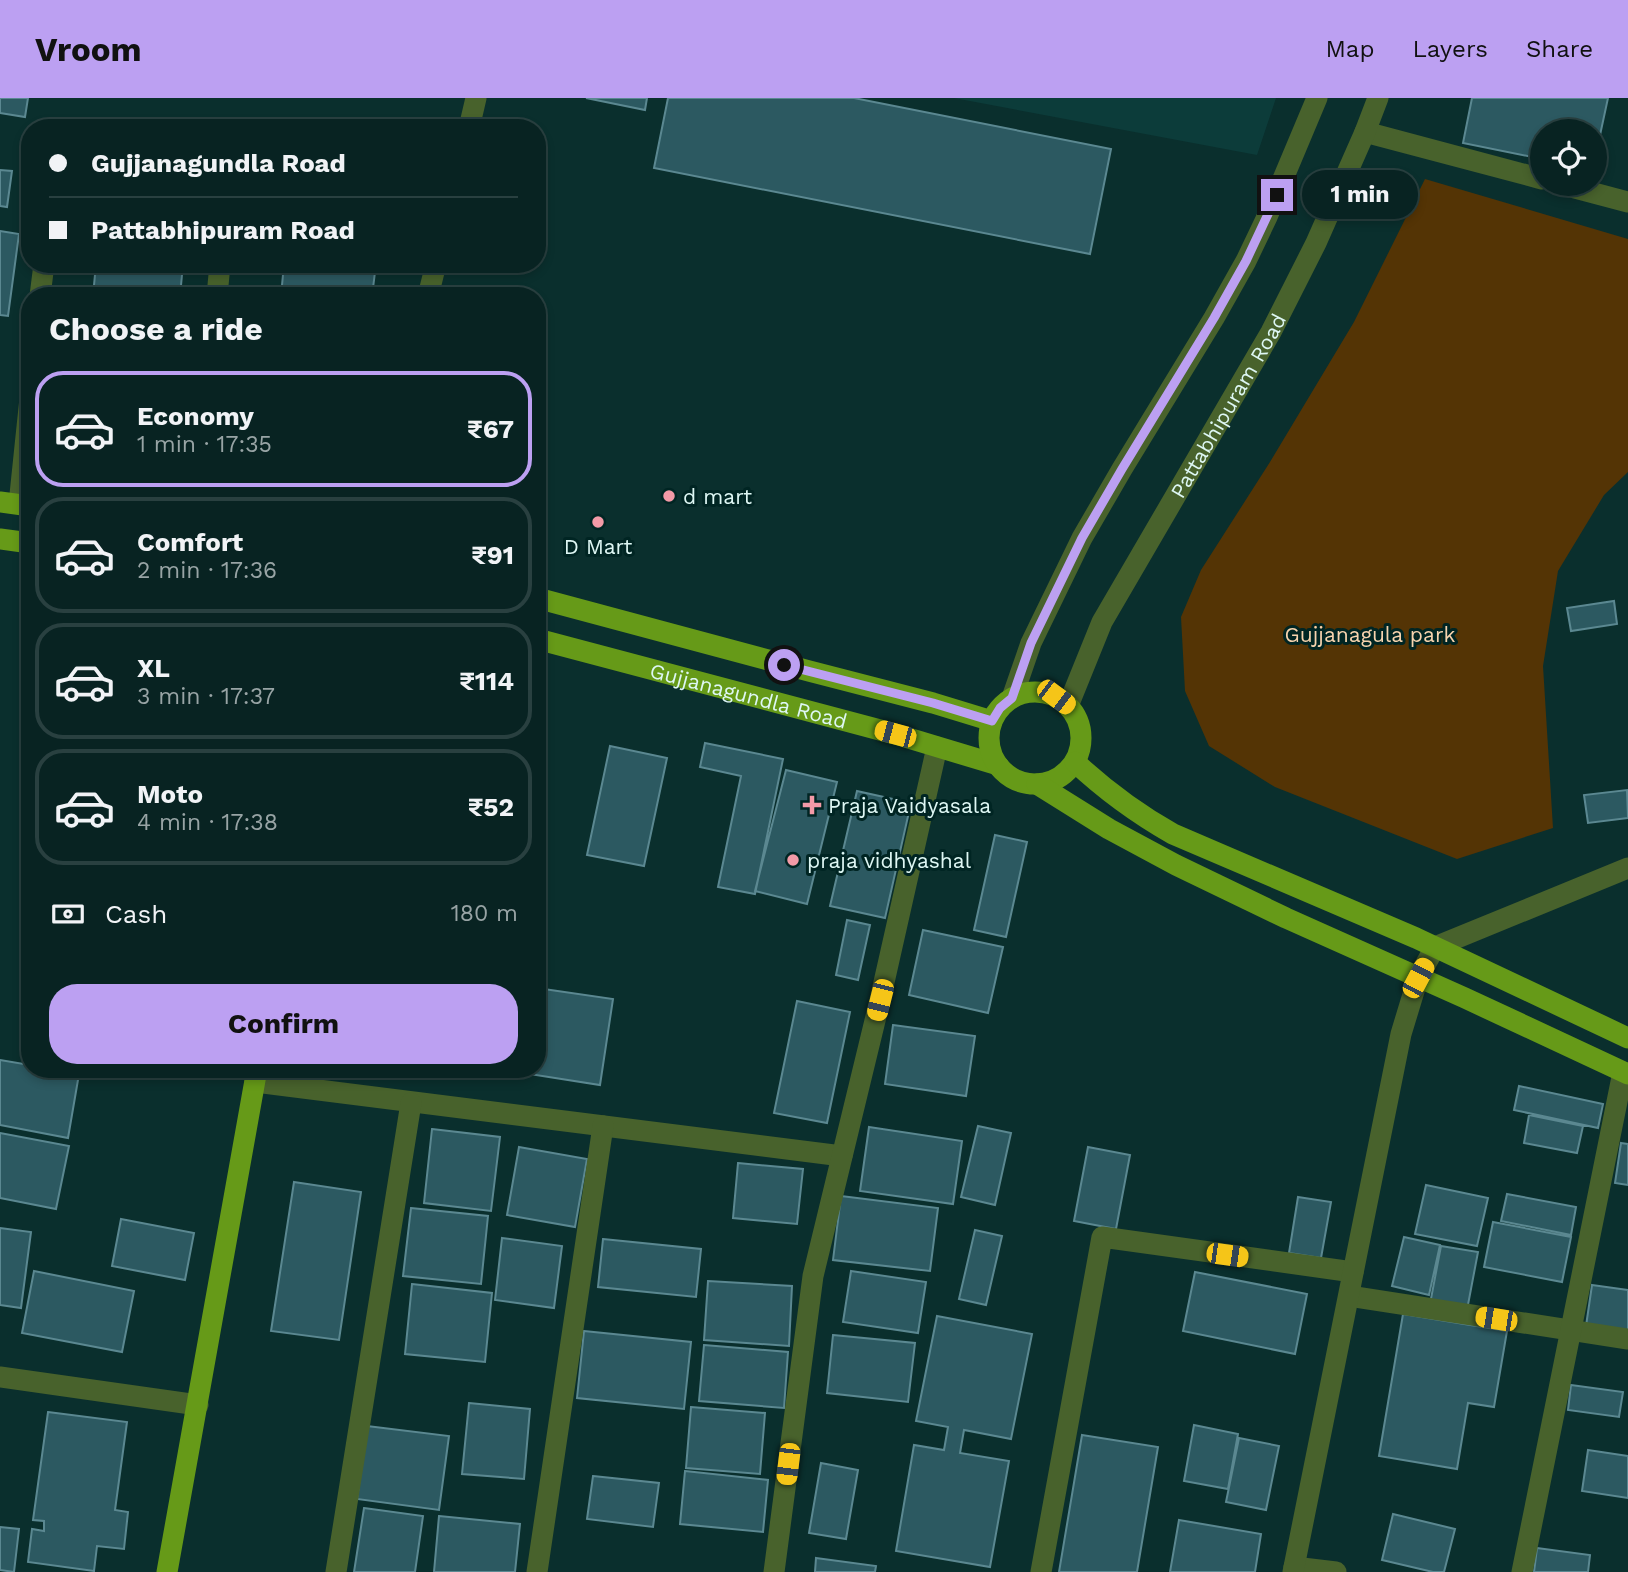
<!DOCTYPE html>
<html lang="en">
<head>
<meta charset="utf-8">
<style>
  body { margin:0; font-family:"Work Sans",sans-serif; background:#112b2a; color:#f1f3f6; height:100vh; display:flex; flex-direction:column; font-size:26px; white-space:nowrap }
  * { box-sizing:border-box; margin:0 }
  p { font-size:23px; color:#98a4a5 }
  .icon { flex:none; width:38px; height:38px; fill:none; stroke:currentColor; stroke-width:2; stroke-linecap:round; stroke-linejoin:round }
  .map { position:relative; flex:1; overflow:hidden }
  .side { position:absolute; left:21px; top:189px; width:525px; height:791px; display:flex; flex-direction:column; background:#082322; border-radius:28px; box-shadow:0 4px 10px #0003,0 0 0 2px #294040 }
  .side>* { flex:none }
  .hud { position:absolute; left:21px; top:21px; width:525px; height:154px; border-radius:28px; box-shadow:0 4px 10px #0003,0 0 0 2px #294040; display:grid; align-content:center; height:154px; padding:0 28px; background:#082322 }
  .fabs { position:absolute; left:1530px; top:21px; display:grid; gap:14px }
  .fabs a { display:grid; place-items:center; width:77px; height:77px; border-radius:50%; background:#082322; box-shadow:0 4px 10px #0003,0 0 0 2px #294040; font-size:35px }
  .end { position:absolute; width:32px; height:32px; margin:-16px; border:9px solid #bca0f2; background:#111; box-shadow:0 0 0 4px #111 }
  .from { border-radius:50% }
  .bubble { position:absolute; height:49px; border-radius:24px; background:#082322; box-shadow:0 4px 10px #0003,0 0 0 2px #294040; font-size:23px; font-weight:700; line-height:49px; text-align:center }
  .car { position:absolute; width:21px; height:42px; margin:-21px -10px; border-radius:9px; box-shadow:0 0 5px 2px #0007; background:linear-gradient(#f5c518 24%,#345 0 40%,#f5c518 0 76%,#345 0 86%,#f5c518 0) }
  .hud b { display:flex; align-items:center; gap:24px; height:66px; font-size:26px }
  .hud b+b { border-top:2px solid #294040 }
  .hud i { width:18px; height:18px; background:#f1f3f6 }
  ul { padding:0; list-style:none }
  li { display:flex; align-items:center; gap:21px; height:116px; margin:0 14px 10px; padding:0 14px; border:4px solid #294040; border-radius:28px }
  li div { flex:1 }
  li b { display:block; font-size:26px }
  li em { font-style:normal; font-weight:700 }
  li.selected { border-color:#bca0f2 }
  li>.icon { width:63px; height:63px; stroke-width:1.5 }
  h2 { padding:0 28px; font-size:32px; line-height:84px }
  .pay { display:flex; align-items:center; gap:18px; height:77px; padding:0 28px; font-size:26px }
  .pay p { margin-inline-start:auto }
  .cta { display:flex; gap:14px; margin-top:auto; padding:14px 28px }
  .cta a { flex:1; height:80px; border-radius:28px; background:#bca0f2; color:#111; font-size:28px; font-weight:700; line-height:80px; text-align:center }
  header { display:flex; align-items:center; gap:42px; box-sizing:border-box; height:98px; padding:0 35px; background:#bca0f2; color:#111 }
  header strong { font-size:33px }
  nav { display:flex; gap:38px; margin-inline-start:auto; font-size:24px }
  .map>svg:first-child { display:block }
</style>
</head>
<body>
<header>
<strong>Vroom</strong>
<nav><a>Map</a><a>Layers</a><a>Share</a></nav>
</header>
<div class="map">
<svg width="1628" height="1474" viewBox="0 0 1628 1474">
  <rect width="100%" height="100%" fill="#0a2f2d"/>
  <path fill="#0c3c3a" d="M954,0H1276L1257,57Z"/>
  <path fill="#543405" d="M1425,81L1628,141V374L1604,397L1558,473L1543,568L1553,730L1457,761L1275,689L1209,648L1185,593L1181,519L1201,472L1270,364L1354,224Z"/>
  <path fill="#2c5961" stroke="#5b8891" stroke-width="2" d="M0,0H28L25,19L0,15Z
    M586,0H647L645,12Z
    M668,0H854L1111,51L1090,156L654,70Z
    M1472,0H1608L1594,65V33H1542V61L1463,45Z
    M0,72L12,73L7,109L0,108Z
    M0,133L19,136L8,218L0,217Z
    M96,166H183L180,198H93Z
    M284,166H376L372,198H281Z
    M1614,503L1617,526L1571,533L1567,510Z
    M705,645L783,661L755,796L718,789L741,678L700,669Z
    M610,648L667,660L644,768L587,757Z
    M786,672L837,684L807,806L755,793Z
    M1627,692L1628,720L1588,725L1584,697Z
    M857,693L911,705L885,820L830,808Z
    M995,737L1027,744L1006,839L974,832Z
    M847,822L870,827L858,882L836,877Z
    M923,832L1003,849L988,915L909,897Z
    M537,890L613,901L600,987L523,975L524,971H537Z
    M797,903L850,914L827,1025L774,1015Z
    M893,927L975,938L966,998L885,986Z
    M0,962L30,967V971H52L79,976L68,1040L0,1027Z
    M1519,988L1603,1006L1598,1030L1514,1012Z
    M1529,1017L1583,1028L1577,1055L1524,1045Z
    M978,1028L1011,1035L995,1107L961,1099Z
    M869,1029L962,1043L953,1106L860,1093Z
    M432,1031L500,1039L491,1113L424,1105Z
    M0,1035L69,1048L56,1111L0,1100Z
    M1621,1045L1628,1046V1087L1615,1085Z
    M519,1049L587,1061L575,1129L507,1117Z
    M1088,1049L1130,1057L1116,1131L1074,1123Z
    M738,1065L803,1071L797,1126L733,1120Z
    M294,1084L361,1094L339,1242L271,1233Z
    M1426,1087L1488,1100L1477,1148L1415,1136Z
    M1507,1096L1576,1109L1571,1137L1501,1123Z
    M841,1098L938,1110L930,1173L833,1162Z
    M1298,1099L1331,1104L1321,1160L1289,1155Z
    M411,1110L488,1118L481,1186L403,1178Z
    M121,1121L194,1135L185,1182L112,1168Z
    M1493,1124L1571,1139L1562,1184L1484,1169Z
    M0,1130L31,1134L21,1210L0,1207Z
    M975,1132L1002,1138L986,1207L959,1201Z
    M1404,1139L1440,1147L1429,1197L1392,1188Z
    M502,1140L562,1148L554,1210L495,1202Z
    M603,1141L701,1151L696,1199L598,1189Z
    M1441,1148L1478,1154L1467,1212L1430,1206Z
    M34,1173L134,1193L122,1254L22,1235Z
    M851,1173L926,1184L918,1235L843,1224Z
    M1195,1174L1307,1196L1295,1256L1183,1233Z
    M708,1183L792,1188L789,1248L704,1242Z
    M412,1186L492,1195L485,1264L405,1256Z
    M1592,1187L1628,1192V1234L1586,1228Z
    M1403,1216L1507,1233L1494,1309L1468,1305L1457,1371L1379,1358Z
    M937,1218L1032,1236L1011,1341L964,1332L960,1355L1009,1363L990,1469L896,1453L914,1347L944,1352L948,1329L916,1323Z
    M584,1233L691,1244L684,1311L577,1300Z
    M833,1237L915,1245L908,1304L827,1295Z
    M704,1247L788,1254L784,1310L699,1303Z
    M1571,1287L1623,1294L1619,1319L1568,1312Z
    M469,1305L530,1311L524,1381L462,1376Z
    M691,1309L765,1315L760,1376L686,1370Z
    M48,1314L127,1324L115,1412L128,1414L124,1451L97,1448L94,1473L28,1464L32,1431L44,1433V1423L33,1422Z
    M1194,1327L1238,1336L1228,1391L1184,1383Z
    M367,1328L449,1338L439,1412L357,1401Z
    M1082,1337L1158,1349L1137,1474H1059Z
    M1239,1340L1279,1348L1266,1412L1226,1404Z
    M1588,1352L1628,1358V1400L1582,1393Z
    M821,1365L858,1372L846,1441L809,1435Z
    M685,1373L768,1382L763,1434L680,1426Z
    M593,1378L659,1385L653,1429L587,1421Z
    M364,1410L423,1418L415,1474H354Z
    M1393,1416L1455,1431L1444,1474H1433L1382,1462Z
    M439,1418L520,1426L515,1474H434Z
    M1179,1422L1261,1436L1255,1474H1170Z
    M0,1429L19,1431L14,1474L0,1472Z
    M1537,1450L1590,1457L1588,1474H1534Z
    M816,1460L876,1468L875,1474H815Z"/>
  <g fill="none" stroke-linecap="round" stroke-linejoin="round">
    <g stroke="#48622c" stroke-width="21">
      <path d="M469,30L476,0"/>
      <path d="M1365,34L1542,81"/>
      <path d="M1560,86L1628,104"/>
      <path d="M40,198L44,166"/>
      <path d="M217,198L220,166"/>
      <path d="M428,198L436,166"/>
      <path d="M19,406L30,300"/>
      <path d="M1012,600L1031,545L1082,440L1122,371L1214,220L1246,163L1267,119L1317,0"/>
      <path id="s1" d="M1068,608L1102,524L1271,234L1316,145L1365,34L1378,0"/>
      <path d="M255,984L842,1058"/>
      <path d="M1349,1198L1628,1241"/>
      <path d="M0,1279L198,1307"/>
      <path d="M1294,1469L1336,1474"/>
      <path d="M336,1474L411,1005"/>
      <path d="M537,1474L603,1028"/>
      <path d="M774,1474L813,1178L880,902L937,649"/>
      <path d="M1041,1474L1102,1139L1353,1174"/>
      <path d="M1293,1474L1401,936L1418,880L1435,849L1628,770"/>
      <path d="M1522,1474L1623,974"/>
    </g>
    <g stroke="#669a18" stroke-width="21">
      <path d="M0,404L30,408"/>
      <path d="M0,441L30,445"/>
      <path d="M537,500L809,573L933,605L992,623"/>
      <path id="s2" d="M537,541L895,636L998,667"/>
      <circle cx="1035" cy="640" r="46"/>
      <path d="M1075,664C1106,693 1136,715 1173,736L1416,840L1628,940"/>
      <path d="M1037,686L1109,731L1176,767L1286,820L1465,900L1628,976"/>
      <path d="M167,1474L257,971"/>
    </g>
  </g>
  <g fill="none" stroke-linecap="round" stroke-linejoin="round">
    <path stroke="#bca0f2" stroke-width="9" d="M784,567L933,605L992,623L1000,610L1012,600L1031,545L1082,440L1122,371L1214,220L1246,163L1277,97"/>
  </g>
  <g fill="#f39aa7" stroke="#002523" stroke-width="2.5">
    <circle cx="669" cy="398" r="7"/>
    <circle cx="598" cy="424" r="7"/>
    <path d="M808.5 696.5h7v7h7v7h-7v7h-7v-7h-7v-7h7z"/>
    <circle cx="793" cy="762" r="7"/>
  </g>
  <g text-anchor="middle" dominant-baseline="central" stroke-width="6" stroke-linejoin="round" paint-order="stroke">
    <g font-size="21" fill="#def7f4" stroke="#002523">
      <text stroke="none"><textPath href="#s1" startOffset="341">Pattabhipuram Road</textPath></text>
      <text stroke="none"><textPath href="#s2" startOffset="219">Gujjanagundla Road</textPath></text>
    </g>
    <g font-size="21" fill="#def7f4" stroke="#002523" text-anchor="start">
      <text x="683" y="398">d mart</text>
      <text x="598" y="448" text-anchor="middle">D Mart</text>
      <text x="828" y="707">Praja Vaidyasala</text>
      <text x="807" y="762">praja vidhyashal</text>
    </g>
    <g font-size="21" fill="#f7d4ae" stroke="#002523">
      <text x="1370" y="536">Gujjanagula park</text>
    </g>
  </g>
</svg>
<div class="fabs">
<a><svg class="icon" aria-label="locate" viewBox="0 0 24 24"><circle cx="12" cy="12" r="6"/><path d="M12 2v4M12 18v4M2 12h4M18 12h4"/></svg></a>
</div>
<i class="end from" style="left:784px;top:567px"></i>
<i class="end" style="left:1277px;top:97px"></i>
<div class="bubble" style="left:1302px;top:72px;width:116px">1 min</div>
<i class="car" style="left:1056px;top:599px;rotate:127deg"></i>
<i class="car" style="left:895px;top:636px;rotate:285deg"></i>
<i class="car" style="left:1418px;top:880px;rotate:28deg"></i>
<i class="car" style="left:880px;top:902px;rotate:194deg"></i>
<i class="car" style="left:1227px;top:1157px;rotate:98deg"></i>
<i class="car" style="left:1496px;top:1221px;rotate:279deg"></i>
<i class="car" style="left:788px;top:1366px;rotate:187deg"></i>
<div class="hud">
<b><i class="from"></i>Gujjanagundla Road</b>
<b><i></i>Pattabhipuram Road</b>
</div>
<section class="side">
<h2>Choose a ride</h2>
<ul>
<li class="selected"><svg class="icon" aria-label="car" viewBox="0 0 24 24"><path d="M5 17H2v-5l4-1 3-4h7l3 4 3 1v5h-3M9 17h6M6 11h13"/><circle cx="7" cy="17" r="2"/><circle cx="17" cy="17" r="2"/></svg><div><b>Economy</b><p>1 min · 17:35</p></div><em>₹67</em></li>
<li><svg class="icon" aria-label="car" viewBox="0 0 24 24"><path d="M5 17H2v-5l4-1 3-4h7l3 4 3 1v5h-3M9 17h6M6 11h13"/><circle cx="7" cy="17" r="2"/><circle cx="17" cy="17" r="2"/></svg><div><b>Comfort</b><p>2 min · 17:36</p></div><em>₹91</em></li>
<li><svg class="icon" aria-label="car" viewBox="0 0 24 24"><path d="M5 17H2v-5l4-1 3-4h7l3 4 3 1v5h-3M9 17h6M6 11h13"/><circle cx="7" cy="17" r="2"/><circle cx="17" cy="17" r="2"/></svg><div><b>XL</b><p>3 min · 17:37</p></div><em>₹114</em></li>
<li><svg class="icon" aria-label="car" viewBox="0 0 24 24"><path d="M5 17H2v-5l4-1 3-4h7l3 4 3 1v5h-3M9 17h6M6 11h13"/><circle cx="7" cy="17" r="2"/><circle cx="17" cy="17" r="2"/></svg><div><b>Moto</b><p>4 min · 17:38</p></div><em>₹52</em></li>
</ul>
<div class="pay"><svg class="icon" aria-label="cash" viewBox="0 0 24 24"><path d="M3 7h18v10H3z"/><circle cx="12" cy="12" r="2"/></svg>Cash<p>180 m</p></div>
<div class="cta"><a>Confirm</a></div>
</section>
</div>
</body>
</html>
